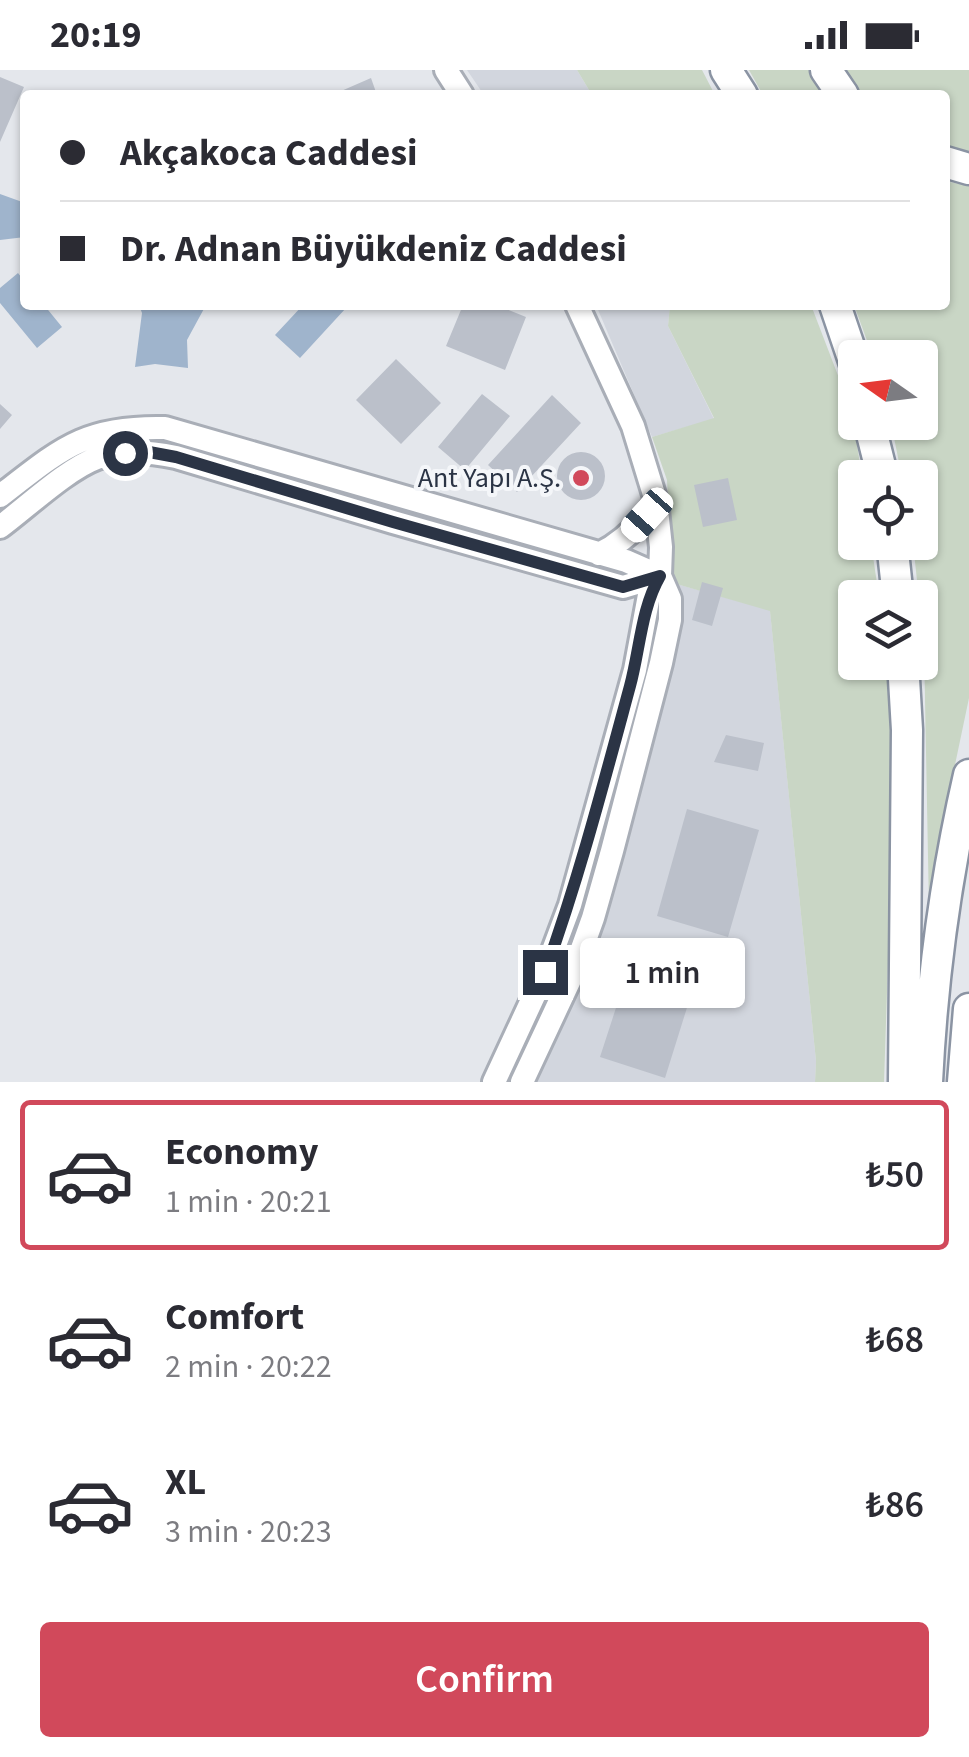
<!DOCTYPE html>
<html lang="en">
<head>
<meta charset="utf-8">
<style>
  body { margin:0; font-family:"Source Sans 3",sans-serif; background:#f2f2f3; color:#2b2b33; height:100vh; display:flex; flex-direction:column; font-size:38px; white-space:nowrap }
  * { box-sizing:border-box; margin:0 }
  p { font-size:32px; color:#7c7c81 }
  .icon { flex:none; width:55px; height:55px; fill:none; stroke:currentColor; stroke-width:2; stroke-linecap:round; stroke-linejoin:round }
  .map { position:relative; height:1012px; overflow:hidden }
  .sheet { display:flex; flex-direction:column; background:#fff; flex:1 }
  .sheet>* { flex:none }
  .guide { position:absolute; left:20px; top:20px; width:930px; height:220px; border-radius:10px; box-shadow:0 2px 8px #0004; display:grid; align-content:center; height:220px; padding:0 40px; background:#fff }
  .needle { width:65px; rotate:284deg }
  .controls { position:absolute; left:838px; top:270px; display:grid; gap:20px }
  .controls a { display:grid; place-items:center; width:100px; height:100px; border-radius:10px; background:#fff; box-shadow:0 2px 8px #0004; font-size:50px }
  .end { position:absolute; width:45px; height:45px; margin:-22px; border:12px solid #2b3445; background:#fff; box-shadow:0 0 0 5px #fff }
  .from { border-radius:50% }
  .bubble { position:absolute; height:70px; border-radius:10px; background:#fff; box-shadow:0 2px 8px #0004; font-size:32px; font-weight:600; line-height:70px; text-align:center }
  .car { position:absolute; width:30px; height:60px; margin:-30px -15px; border-radius:12px; box-shadow:0 0 8px 2px #0007; background:linear-gradient(#fff 24%,#345 0 40%,#fff 0 76%,#345 0 86%,#fff 0) }
  .guide b { display:flex; align-items:center; gap:35px; height:95px; font-size:38px }
  .guide b+b { border-top:2px solid #e1e1e2 }
  .guide i { width:25px; height:25px; background:#2b2b33 }
  ul { padding:18px 0 0; list-style:none }
  li { display:flex; align-items:center; gap:30px; height:150px; margin:0 20px 15px; padding:0 20px; border:5px solid transparent; border-radius:10px }
  li div { flex:1 }
  li b { display:block; font-size:38px }
  li em { font-style:normal; font-weight:600 }
  li.active { border-color:#d1495b }
  li>.icon { width:90px; height:90px; stroke-width:1.5 }
  .action { display:flex; gap:20px; margin-top:auto; padding:20px 40px }
  .action a { flex:1; height:115px; border-radius:10px; background:#d1495b; color:#fff; font-size:40px; font-weight:600; line-height:115px; text-align:center }
  .status { display:flex; justify-content:space-between; align-items:center; height:70px; padding:0 50px; background:#fff; direction:ltr }
  .status svg { height:28px; fill:currentColor }
  .map>svg:first-child { display:block }
</style>
</head>
<body>
<div class="status"><b>20:19</b><svg viewBox="0 0 49 12"><path d="M0 12V9h3v3zM5 12V6h3v6zM10 12V3h3v9zM15 12V0h3v12zM26 1h20v11H26zM47 4h2v5h-2z"/></svg></div>
<div class="map">
<svg width="969" height="1012" viewBox="0 0 969 1012">
  <rect width="100%" height="100%" fill="#e4e7ec"/>
  <path fill="#d2d6de" d="M467,0H577L592,25H484Z
    M596,235H670L668,256L714,349L652,367Z
    M673,513L770,540L816,991L815,1012H521L569,914Z"/>
  <path fill="#c9d6c5" d="M577,0H702L715,25H592Z
    M749,0H811L827,25H763Z
    M844,0H969V87L945,80V25H863Z
    M945,111L969,116V628L943,752L929,839L924,576L913,473L920,472V408L902,407L891,353L920,352V288L873,287L854,235H945Z
    M670,235H811L852,342L862,407L855,408V472L871,473L879,527L855,528V592L889,593V595L892,772L884,1012H815L816,991L770,541L673,513L667,410L652,367L714,348L668,256Z"/>
  <path fill="#9fb4cc" d="M0,124L25,133V167L0,170Z
    M18,203L25,212V235H44L62,257L37,278L0,233V218Z
    M139,235H206L187,270L188,298L155,294L135,297L142,243Z
    M303,235H343L346,238L300,288L275,265Z"/>
  <path fill="#bbc0ca" d="M0,7L24,17L0,72Z
    M371,8L377,25H332Z
    M463,235H496L526,247L505,300L446,276Z
    M396,289L441,333L401,374L356,330Z
    M482,324L510,346L465,400L438,377Z
    M552,325L581,353L517,422L488,395Z
    M0,334L12,345L0,359Z
    M557 406a24 24 0 1 1 48 0a24 24 0 1 1-48 0Z
    M728,408L737,450L703,457L694,415Z
    M702,512L723,518L712,556L692,550Z
    M726,665L764,673L758,701L714,692Z
    M687,739L759,760L728,867L657,846Z
    M626,907L690,928L665,1008L600,987Z"/>
  <g fill="none" stroke-linecap="round" stroke-linejoin="round">
    <g stroke="#a9aeb7" stroke-width="28">
      <path id="secondary" d="M446,0L462,25
        M0,426C61,379 84,356 165,358L626,491L660,506
        M0,457C27,437 67,399 97,388C122,379 151,382 176,387L393,452L623,517L660,506
        M599,484C624,472 641,454 656,431
        M494,1012L545,902L570,835L635,600L649,525L660,506L661,477L656,431L633,356L577,235
        M522,1012L574,901L593,848L612,781L661,593L670,550V529L660,506"/>
    </g>
    <g stroke="#8b94a3" stroke-width="35">
      <path id="highway" d="M726,0L742,25
        M826,0L843,25
        M945,92L969,99
        M835,235L855,294
        M869,352L883,408
        M892,472L898,528
        M903,592L907,660L904,1012
        M927,1012C932,910 946,805 969,705
        M963,1012L969,939"/>
    </g>
    <use href="#secondary" stroke="#fff" stroke-width="22"/>
    <use href="#highway" stroke="#fff" stroke-width="30"/>
  </g>
  <g fill="none" stroke-linecap="round" stroke-linejoin="round">
    <path stroke="#2b3445" stroke-width="12" d="M125,383L149,382L176,387L393,452L623,517L660,506C641,539 640,579 630,616C604,712 579,808 545,902"/>
  </g>
  <circle fill="#d1495b" stroke="#f4f6f9" stroke-width="4" cx="581" cy="408" r="10"/>
  <g text-anchor="middle" dominant-baseline="central" stroke-width="8" stroke-linejoin="round" paint-order="stroke">
    <g font-size="28" fill="#2b3445" stroke="#f4f6f9" text-anchor="end">
      <text x="561" y="408">Ant Yapı A.Ş.</text>
    </g>
  </g>
</svg>
<div class="controls">
<a><svg class="needle" viewBox="-14 -14 28 28"><path d="M0-13l5 13h-10z" fill="#e53935"/><path d="M0 13l5-13h-10z" fill="#7c7c81"/></svg></a>
<a><svg class="icon" aria-label="locate" viewBox="0 0 24 24"><circle cx="12" cy="12" r="6"/><path d="M12 2v4M12 18v4M2 12h4M18 12h4"/></svg></a>
<a><svg class="icon" aria-label="layers" viewBox="0 0 24 24"><path d="M12 4l9 5-9 5-9-5zM3 14l9 5 9-5"/></svg></a>
</div>
<i class="end from" style="left:125px;top:383px"></i>
<i class="end" style="left:545px;top:902px"></i>
<div class="bubble" style="left:580px;top:868px;width:165px">1 min</div>
<i class="car" style="left:647px;top:445px;rotate:222deg"></i>
<div class="guide">
<b><i class="from"></i>Akçakoca Caddesi</b>
<b><i></i>Dr. Adnan Büyükdeniz Caddesi</b>
</div>
</div>
<section class="sheet">
<ul>
<li class="active"><svg class="icon" aria-label="car" viewBox="0 0 24 24"><path d="M5 17H2v-5l4-1 3-4h7l3 4 3 1v5h-3M9 17h6M6 11h13"/><circle cx="7" cy="17" r="2"/><circle cx="17" cy="17" r="2"/></svg><div><b>Economy</b><p>1 min · 20:21</p></div><em>₺50</em></li>
<li><svg class="icon" aria-label="car" viewBox="0 0 24 24"><path d="M5 17H2v-5l4-1 3-4h7l3 4 3 1v5h-3M9 17h6M6 11h13"/><circle cx="7" cy="17" r="2"/><circle cx="17" cy="17" r="2"/></svg><div><b>Comfort</b><p>2 min · 20:22</p></div><em>₺68</em></li>
<li><svg class="icon" aria-label="car" viewBox="0 0 24 24"><path d="M5 17H2v-5l4-1 3-4h7l3 4 3 1v5h-3M9 17h6M6 11h13"/><circle cx="7" cy="17" r="2"/><circle cx="17" cy="17" r="2"/></svg><div><b>XL</b><p>3 min · 20:23</p></div><em>₺86</em></li>
</ul>
<div class="action"><a>Confirm</a></div>
</section>
</body>
</html>
